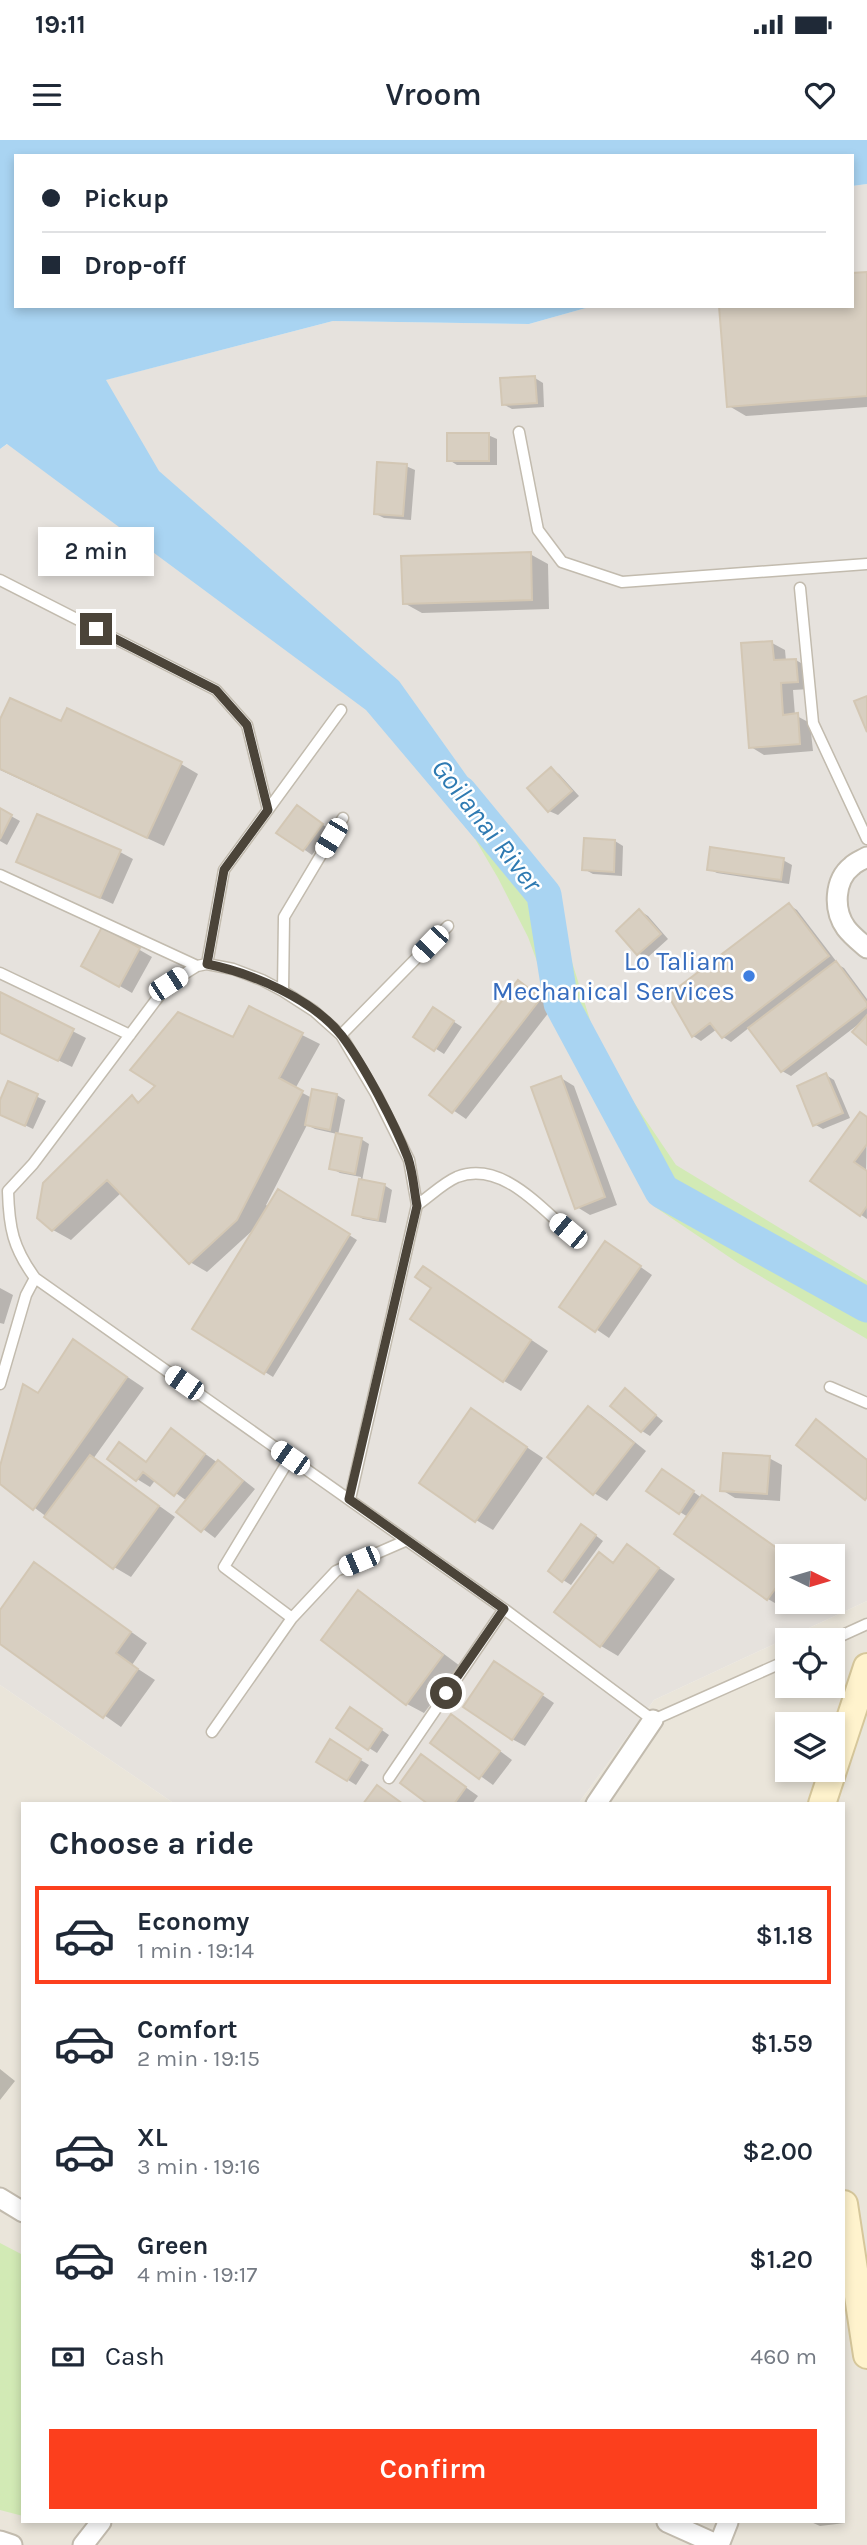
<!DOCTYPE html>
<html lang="en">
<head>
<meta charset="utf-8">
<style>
  body { margin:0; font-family:Karla,sans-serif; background:#f6f6f7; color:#1f2937; height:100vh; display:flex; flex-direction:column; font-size:26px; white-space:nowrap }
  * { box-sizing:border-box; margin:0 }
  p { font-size:23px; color:#747a83 }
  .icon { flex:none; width:38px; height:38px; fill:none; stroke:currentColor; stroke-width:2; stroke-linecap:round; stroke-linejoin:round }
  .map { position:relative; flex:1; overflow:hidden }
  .sheet { position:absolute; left:21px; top:1662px; width:824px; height:721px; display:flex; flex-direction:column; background:#fff; border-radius:0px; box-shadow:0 4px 10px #0003 }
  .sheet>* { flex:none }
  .guide { position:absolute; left:14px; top:14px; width:840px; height:154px; border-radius:0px; box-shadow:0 4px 10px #0003; display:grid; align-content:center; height:154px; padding:0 28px; background:#fff }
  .needle { width:46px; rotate:95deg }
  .fabs { position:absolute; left:775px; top:1404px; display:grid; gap:14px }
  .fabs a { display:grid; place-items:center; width:70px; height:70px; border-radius:0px; background:#fff; box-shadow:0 4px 10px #0003; font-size:35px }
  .end { position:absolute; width:32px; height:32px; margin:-16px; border:9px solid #4b4439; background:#fff; box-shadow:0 0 0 4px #fff }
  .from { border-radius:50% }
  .bubble { position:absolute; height:49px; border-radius:0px; background:#fff; box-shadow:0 4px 10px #0003; font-size:23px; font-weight:600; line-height:49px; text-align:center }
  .car { position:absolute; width:21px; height:42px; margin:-21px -10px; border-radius:9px; box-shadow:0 0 5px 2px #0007; background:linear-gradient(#fff 24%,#345 0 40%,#fff 0 76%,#345 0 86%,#fff 0) }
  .guide b { display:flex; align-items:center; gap:24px; height:66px; font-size:26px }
  .guide b+b { border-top:2px solid #e0e1e3 }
  .guide i { width:18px; height:18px; background:#1f2937 }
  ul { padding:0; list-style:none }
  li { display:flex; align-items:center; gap:21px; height:98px; margin:0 14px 10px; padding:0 14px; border:4px solid transparent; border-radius:0px }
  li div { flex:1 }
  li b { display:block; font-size:26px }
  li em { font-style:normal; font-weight:600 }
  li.current { border-color:#fc3f1d }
  li>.icon { width:63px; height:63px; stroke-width:1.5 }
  h2 { padding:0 28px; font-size:32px; line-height:84px }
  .pay { display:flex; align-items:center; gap:18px; height:77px; padding:0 28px; font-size:26px }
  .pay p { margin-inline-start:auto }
  .action { display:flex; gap:14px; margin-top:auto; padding:14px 28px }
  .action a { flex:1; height:80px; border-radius:0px; background:#fc3f1d; color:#fff; font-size:28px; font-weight:600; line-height:80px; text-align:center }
  .status { display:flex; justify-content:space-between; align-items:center; height:49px; padding:0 35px; background:#fff; direction:ltr }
  .status svg { height:19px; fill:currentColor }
  header { display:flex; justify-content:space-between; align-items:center; height:91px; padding:0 28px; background:#fff; font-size:32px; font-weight:600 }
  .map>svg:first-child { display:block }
</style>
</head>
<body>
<div class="status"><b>19:11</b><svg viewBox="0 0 49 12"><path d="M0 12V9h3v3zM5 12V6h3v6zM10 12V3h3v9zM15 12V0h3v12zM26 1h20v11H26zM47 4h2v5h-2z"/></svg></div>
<header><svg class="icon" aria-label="menu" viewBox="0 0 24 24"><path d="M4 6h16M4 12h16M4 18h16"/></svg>Vroom<svg class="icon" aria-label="heart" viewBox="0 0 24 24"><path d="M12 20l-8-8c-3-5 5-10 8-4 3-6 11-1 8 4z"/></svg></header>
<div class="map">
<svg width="867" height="2405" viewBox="0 0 867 2405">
  <rect width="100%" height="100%" fill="#f6f3ec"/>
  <path fill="#eae5da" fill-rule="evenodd" d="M867,1461V2405H0V1545L175,1664H23V2382H844V1664H578L654,1560ZM788,1500H833V1545H788ZM788,1584H833V1629H788Z"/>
  <path fill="#e6e2dd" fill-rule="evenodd" d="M867,44V1461L654,1560L578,1664H175L0,1545V309L105,240L333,181L529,184L593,166H852V46ZM788,1416H833V1461H788Z"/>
  <path fill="#d2eab5" d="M499,681L510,691L548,745L600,912L676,1025L867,1141V1199L738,1123L655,1067L565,898L528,797L498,738L475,699Z
    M0,2103L23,2115V2376L0,2370Z"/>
  <path fill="#a9d4f2" d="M0,0H867V44L852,46V16H16V166H593L529,184L333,181L106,240L159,331L399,541L499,681L475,699L366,570L7,304L0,309Z"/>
  <path fill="#0003" d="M867,134V267L746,276L729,266L852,166Z
    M535,238L543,243L544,267L512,269L503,264Z
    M488,295L497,299V325H457L449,320Z
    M406,326L415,330L411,380L384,378L376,374Z
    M530,414L548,424L549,469L422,473L404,463Z
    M772,503L785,510L786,521L796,520L809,528L810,549L793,550L795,575L810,583L813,611L764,615L751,607Z
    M0,583L62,584L181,624L198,634L164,706L0,630Z
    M551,629L559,634L579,656L558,675L549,671Z
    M0,670L20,681L7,705L0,701Z
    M305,672L330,690L312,715L279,692Z
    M615,701L623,706L622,736L593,734L584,729Z
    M120,712L133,719L113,764L18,721Z
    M783,720L792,725L789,744L717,733L709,729Z
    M789,765L797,770L836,821L835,823L844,828L867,859V903L860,883L791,936L782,931L750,887L731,902L723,897L717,889L701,901L693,896Z
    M640,771L648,776L668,799L647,818L638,813Z
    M103,789L152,817L132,853L83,825Z
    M518,843L553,867L466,979L431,955Z
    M0,854L86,898L72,927L0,892Z
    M250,869L320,904L295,949L312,958L337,955L345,960L338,995L361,999L369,1004L362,1041L384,1045L392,1050L386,1083L363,1079L354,1074L361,1037L340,1033L331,1028L337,994L315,989L307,985L266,1065L269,1067L278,1051L357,1100L273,1237L194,1188L253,1090L207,1132L190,1122L122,1052L71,1100L53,1090L132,957L141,963L234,899Z
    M442,874L462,887L444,914L416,896Z
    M826,935L834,940L850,978L823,989L814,984Z
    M561,938L574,946L617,1065L590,1075L577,1067Z
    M9,943L46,961L33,989L0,973V964Z
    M867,978L866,1031L867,1079L813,1041Z
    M618,1111L652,1135L609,1198L562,1166Z
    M424,1128L548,1211L521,1251L504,1241L433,1147Z
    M0,1148L13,1155L4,1184L0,1183Z
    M74,1201L144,1248L93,1319L175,1377L131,1437L114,1427L0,1342V1332L39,1255Z
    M625,1250L663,1281L650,1296L642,1291Z
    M589,1268L601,1275L646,1311L607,1361L594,1353Z
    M471,1270L543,1318L493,1390L476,1380Z
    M816,1282L867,1319V1359L798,1305Z
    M172,1290L218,1323L231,1330L255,1349L215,1398L179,1371L187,1361L156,1339L150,1347L137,1339L120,1305L147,1323Z
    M769,1318L782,1325L780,1361L735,1358L722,1350Z
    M671,1336L702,1358L720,1367L788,1416V1461H790L785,1469L768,1459L688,1377L680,1372Z
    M590,1391L603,1401L571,1445L563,1440Z
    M628,1406L675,1439L618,1516L601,1506L556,1472L599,1414L615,1423Z
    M35,1424L147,1503L132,1525L155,1540L121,1587L0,1502V1473Z
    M358,1452L375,1462L460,1526L424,1573L407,1564Z
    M507,1531L554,1563L525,1606L512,1599Z
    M359,1574L389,1595L377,1613L369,1608Z
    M464,1584L512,1620L493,1645L433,1602Z
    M331,1602L369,1625L356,1645L318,1621Z
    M422,1616L478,1656L472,1664H431L402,1642Z
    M0,1929L15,1941L0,1960Z
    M844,2370L845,2383L820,2386L811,2382H844Z"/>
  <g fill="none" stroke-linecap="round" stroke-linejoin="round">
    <path stroke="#a9d4f2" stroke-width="35" d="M460,653L544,755L561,863L662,1051L867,1165"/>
  </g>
  <path fill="#d8cfc1" stroke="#d3c7b4" stroke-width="2" d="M867,132V256L727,267L719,166H852V133Z
    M535,236L537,263L502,265L500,238Z
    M447,293H489V321H447Z
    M377,322L407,324L403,376L374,374Z
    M531,412L532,460L403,464L401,416Z
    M772,501L774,520L796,519L798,542L781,543L783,575L798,573L800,604L749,608L741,503Z
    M867,556V592L854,561Z
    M10,558L61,581L67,568L182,622L147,698L0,629V579Z
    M551,627L572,651L548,672L527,648Z
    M297,665L323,684L303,711L276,693Z
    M0,668L12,675L0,699Z
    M37,674L121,710L100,758L16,722Z
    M584,698L615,700L614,732L582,730Z
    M710,707L784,718L781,740L707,730Z
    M789,763L829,816L722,898L710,883L692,897L668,855Z
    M639,769L661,794L637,815L616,791Z
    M102,787L140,808L119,847L81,826Z
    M836,821L867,863V867L781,932L748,888Z
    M518,840L541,858L452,973L429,955Z
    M0,852L74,889L58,921L0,893Z
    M249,866L303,893L279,938L303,951L237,1080L189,1124L107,1040L52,1091L37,1078L43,1043L132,955L138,963L155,946L130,930L178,872L233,897Z
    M433,867L454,881L434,911L413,897Z
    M867,875V905L852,892Z
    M826,933L843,973L813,986L797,946Z
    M561,936L605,1057L575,1069L531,947Z
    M8,941L38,954L25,986L0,975V960Z
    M312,949L337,954L330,990L305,985Z
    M860,972L867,977V1004L854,1022L867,1031V1066L860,1076L810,1041Z
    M336,993L362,998L355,1034L329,1029Z
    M359,1039L385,1044L378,1080L352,1075Z
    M278,1049L350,1094L264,1234L192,1189Z
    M605,1101L641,1126L595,1192L559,1167Z
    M423,1126L531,1200L503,1242L410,1179L431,1148L415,1137Z
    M73,1199L127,1237L33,1370L0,1344V1326L23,1244L38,1253Z
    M625,1248L656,1275L641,1292L610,1266Z
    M588,1266L634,1303L593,1355L547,1317Z
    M471,1268L527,1307L475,1382L419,1343Z
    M816,1279L867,1320V1357L865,1360L796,1305Z
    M171,1288L205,1314L174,1356L143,1332L136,1341L107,1319L119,1302L146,1322Z
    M723,1313L770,1316L767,1354L720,1351Z
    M90,1315L159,1366L113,1429L44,1377Z
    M218,1320L243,1341L201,1392L176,1372Z
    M662,1329L694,1351L679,1374L646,1351Z
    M702,1355L788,1416V1431L767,1460L674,1394Z
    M581,1384L596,1395L562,1442L548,1431Z
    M627,1404L659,1428L600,1507L554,1472L599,1412L613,1423Z
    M34,1422L131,1492L116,1513L138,1529L103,1578L0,1504V1470Z
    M358,1450L443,1515L406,1565L321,1500Z
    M494,1521L543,1554L512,1600L463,1567Z
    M350,1567L382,1589L368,1610L336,1588Z
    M451,1574L500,1611L479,1639L430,1603Z
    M330,1599L361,1619L347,1641L316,1622Z
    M421,1614L466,1647L454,1664H428L400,1643Z
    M377,1645L403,1664H363Z"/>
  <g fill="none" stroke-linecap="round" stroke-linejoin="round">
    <g stroke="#c2bbae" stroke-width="13">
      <path id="lane" d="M519,292L538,390L562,422L622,442L867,424
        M0,440L216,550L247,585L268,670
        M800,448L813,583L867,699
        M0,735L197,826
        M207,824L224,730L341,570
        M0,833L130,895
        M283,851L284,777L343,678
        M341,895L448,786
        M417,1065C429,1057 443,1043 457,1037C500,1020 539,1066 568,1091
        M0,1244L26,1155L35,1138
        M830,1247L867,1263
        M290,1318L224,1427L292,1478
        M350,1359L417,1065L409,1020L376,954L341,895L314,871L283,851L262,840L233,829L207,824L197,826L168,844L33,1024L8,1051C9,1088 13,1108 35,1138L504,1469L653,1580L788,1520
        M832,1500L867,1484
        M212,1592L292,1478L336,1431L405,1401
        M389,1638L504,1469"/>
    </g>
    <g stroke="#c2bbae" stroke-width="23">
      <path id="street" d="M867,717C862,720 856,722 852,726C834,740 833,770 846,788C852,796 860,802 867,808
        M596,1664L653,1580
        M0,2058L23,2072
        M667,2382L718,2405
        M0,2401L12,2405
        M83,2405L101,2382
        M719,2405L728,2382"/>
    </g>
    <g stroke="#d6c79b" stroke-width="30">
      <path id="secondary" d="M822,1664L867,1527
        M844,2064L867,2215"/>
    </g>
    <use href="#lane" stroke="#fff" stroke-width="10"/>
    <use href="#street" stroke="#fff" stroke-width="19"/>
    <use href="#secondary" stroke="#fff3cd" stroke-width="26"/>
  </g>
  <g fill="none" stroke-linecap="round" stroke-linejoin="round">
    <path stroke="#4b4439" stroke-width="9" d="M96,489L216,550L247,585L268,670L224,730L207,824C252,833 313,859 342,896C364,925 395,984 408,1018C413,1033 414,1050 417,1066L349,1359L504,1469L446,1553"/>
  </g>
  <circle fill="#3f7fe0" stroke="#fff" stroke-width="2.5" cx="749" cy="836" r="7"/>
  <g text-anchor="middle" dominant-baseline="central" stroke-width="5" stroke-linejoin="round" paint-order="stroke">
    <g font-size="26" fill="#366cbe" stroke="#fff" text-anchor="end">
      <text x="735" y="821">Lo Taliam<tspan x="735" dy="30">Mechanical Services</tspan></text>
    </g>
    <g font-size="28" font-style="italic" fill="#2e7ab2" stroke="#fff">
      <text transform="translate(487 685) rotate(52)">Goilanai River</text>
    </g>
  </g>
</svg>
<div class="fabs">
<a><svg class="needle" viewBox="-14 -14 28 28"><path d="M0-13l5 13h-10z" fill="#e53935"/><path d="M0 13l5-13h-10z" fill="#747a83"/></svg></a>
<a><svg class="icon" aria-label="locate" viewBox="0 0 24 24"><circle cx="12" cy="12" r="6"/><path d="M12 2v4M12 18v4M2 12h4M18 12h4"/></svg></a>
<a><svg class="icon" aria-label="layers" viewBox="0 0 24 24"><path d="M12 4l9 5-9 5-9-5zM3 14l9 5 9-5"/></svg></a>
</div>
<i class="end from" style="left:446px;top:1553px"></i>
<i class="end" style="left:96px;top:489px"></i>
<div class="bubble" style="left:38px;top:387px;width:116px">2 min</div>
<i class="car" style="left:331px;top:698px;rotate:211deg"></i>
<i class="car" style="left:430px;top:804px;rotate:224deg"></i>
<i class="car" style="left:168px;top:844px;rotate:57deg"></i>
<i class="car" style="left:568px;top:1091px;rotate:310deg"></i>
<i class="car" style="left:184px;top:1243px;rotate:305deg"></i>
<i class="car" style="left:290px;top:1318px;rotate:305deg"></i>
<i class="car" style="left:359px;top:1421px;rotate:247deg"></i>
<div class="guide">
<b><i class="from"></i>Pickup</b>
<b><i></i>Drop-off</b>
</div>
<section class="sheet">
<h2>Choose a ride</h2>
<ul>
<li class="current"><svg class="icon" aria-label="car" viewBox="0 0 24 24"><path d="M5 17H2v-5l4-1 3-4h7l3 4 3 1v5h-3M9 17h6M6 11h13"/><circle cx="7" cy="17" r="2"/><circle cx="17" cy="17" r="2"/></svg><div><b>Economy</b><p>1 min · 19:14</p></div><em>$1.18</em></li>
<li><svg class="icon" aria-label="car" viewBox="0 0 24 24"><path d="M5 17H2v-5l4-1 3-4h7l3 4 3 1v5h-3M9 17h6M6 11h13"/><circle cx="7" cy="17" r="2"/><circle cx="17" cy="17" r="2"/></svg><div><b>Comfort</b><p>2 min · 19:15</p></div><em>$1.59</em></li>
<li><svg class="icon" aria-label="car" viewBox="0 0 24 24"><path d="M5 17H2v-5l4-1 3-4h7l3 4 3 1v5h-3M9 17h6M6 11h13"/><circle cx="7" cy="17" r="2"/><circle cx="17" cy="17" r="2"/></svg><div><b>XL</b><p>3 min · 19:16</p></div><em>$2.00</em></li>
<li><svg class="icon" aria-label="car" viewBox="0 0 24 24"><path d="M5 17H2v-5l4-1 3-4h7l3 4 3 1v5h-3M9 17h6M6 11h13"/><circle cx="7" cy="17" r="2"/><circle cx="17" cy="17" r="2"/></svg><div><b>Green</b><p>4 min · 19:17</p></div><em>$1.20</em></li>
</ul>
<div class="pay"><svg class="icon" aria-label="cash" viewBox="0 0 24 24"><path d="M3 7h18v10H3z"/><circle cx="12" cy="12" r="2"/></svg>Cash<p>460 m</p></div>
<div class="action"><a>Confirm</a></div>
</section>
</div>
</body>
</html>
